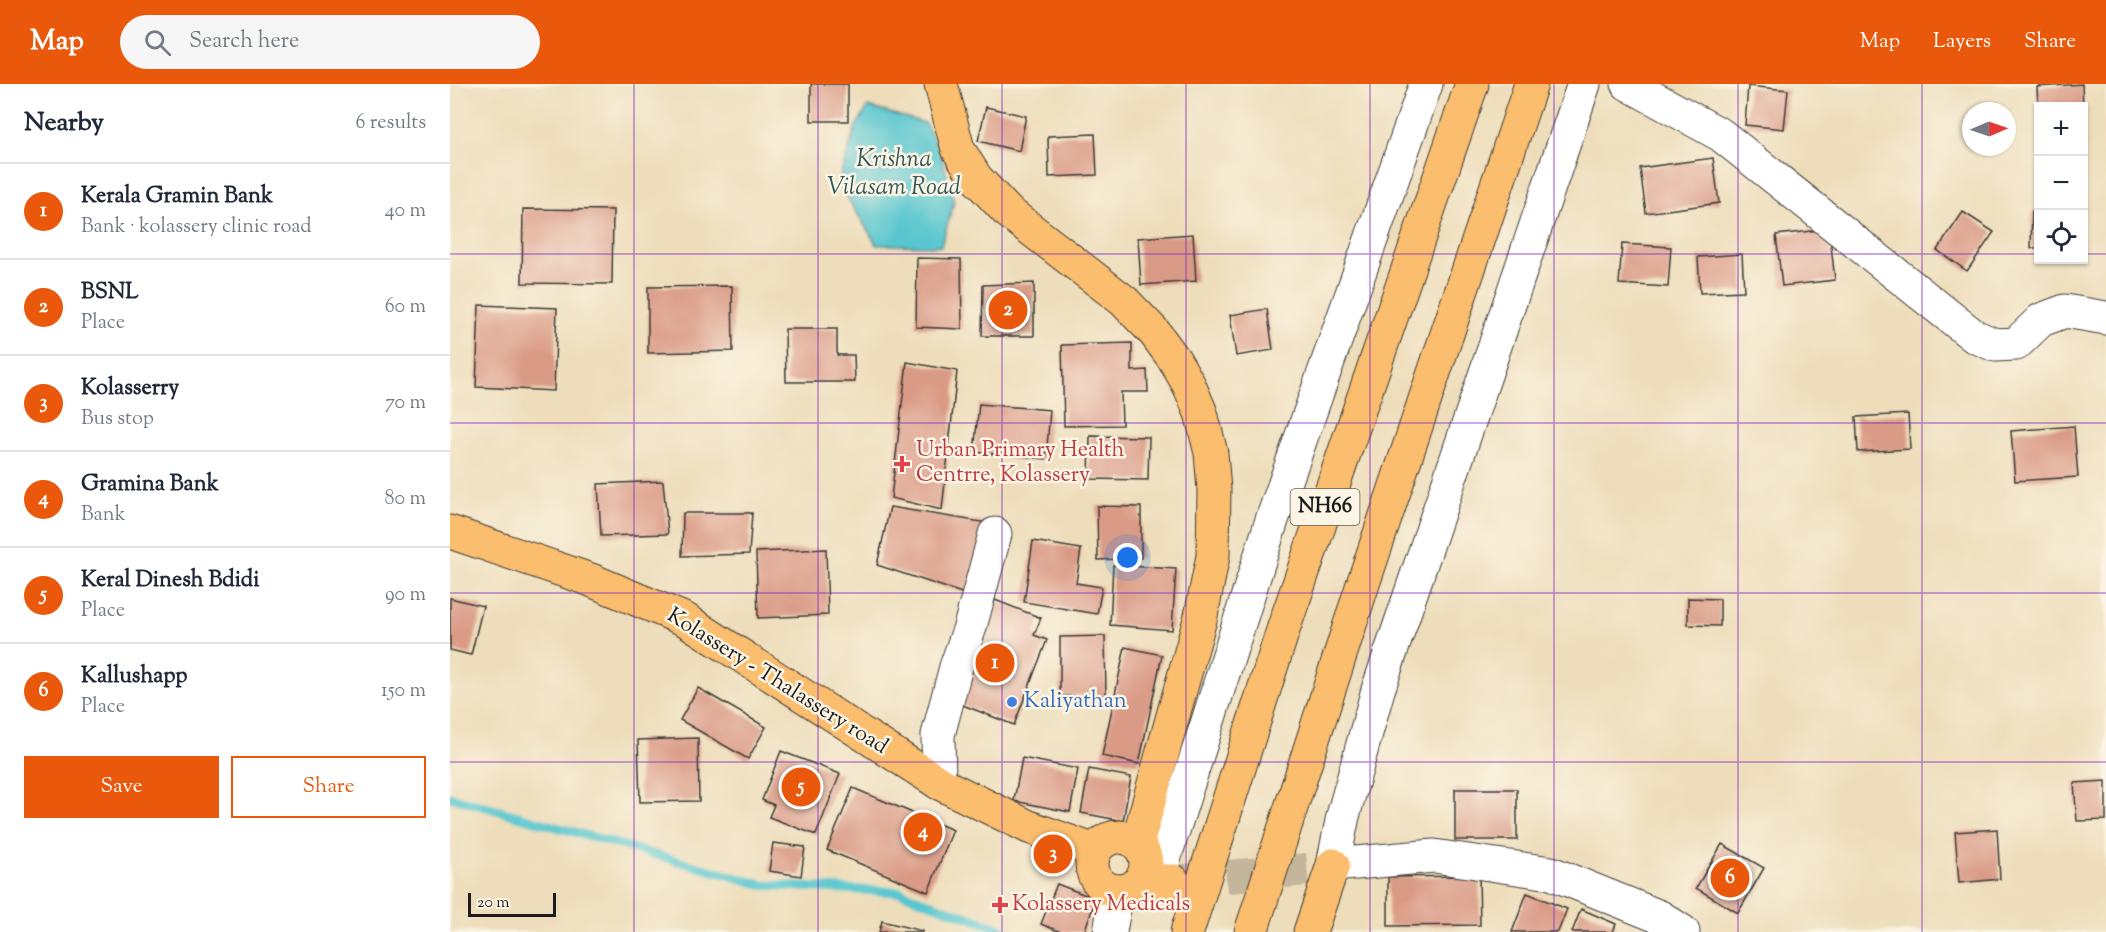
<!DOCTYPE html>
<html lang="en">
<head>
<meta charset="utf-8">
<style>
  :root { --surface:#fff; --page:#f6f6f7; --text:#1f2937; --muted:#747a83; --line:#e0e1e3; --accent:#ea580c }
  body { margin:0; font-family:"Sorts Mill Goudy",serif; background:var(--page); color:var(--text) }
  .controls { position:absolute; right:18px; top:18px; display:grid; overflow:hidden; border-radius:0px; box-shadow:0 2px 4px #0004 }
  .controls button { width:54px; height:54px; display:grid; place-items:center; padding:0; border:0; border-bottom:2px solid var(--line); background:var(--surface); color:var(--text); font:30px sans-serif }
  .compass { position:absolute; left:1512px; top:18px; width:54px; height:54px; border-radius:50%; background:var(--surface); box-shadow:0 2px 4px #0004; rotate:88deg }
  .scale { position:absolute; left:18px; bottom:15px; width:88px; box-sizing:border-box; padding-left:6px; border:3px solid #1c1c1c; border-top:0; font-size:16px; line-height:21px; white-space:nowrap; color:#1c1c1c; -webkit-text-stroke:4px #fcf5e5; paint-order:stroke }
  .you { position:absolute; left:678px; top:474px; width:21px; height:21px; margin:-15px; border:4px solid #fff; border-radius:50%; background:#1a73e8; box-shadow:0 0 0 9px #1a73e833 }
  .badge { display:grid; place-items:center; width:39px; height:39px; border-radius:50%; background:var(--accent); color:#fff; font-size:20px; font-weight:700 }
  .pin { position:absolute; translate:-50% -50%; border:3px solid #fff; box-shadow:0 2px 6px #0006 }
  .list { margin:0; padding:0; list-style:none }
  h2 { display:flex; justify-content:space-between; align-items:center; height:78px; margin:0; padding:0 24px; font-size:26px }
  h2 small { font-size:20px; font-weight:400; color:var(--muted) }
  .list li { display:grid; grid-template-columns:39px 1fr auto; gap:18px; align-items:center; box-sizing:border-box; height:96px; padding:0 24px; border-top:2px solid var(--line) }
  .list b { display:block; font-size:22px; white-space:nowrap }
  .list p { margin:0; font-size:20px; white-space:nowrap; color:var(--muted) }
  .list em { font-size:20px; font-style:normal; color:var(--muted) }
  .actions { display:flex; gap:12px; padding:18px 24px }
  .actions a { flex:1; padding:14px 0; border:2px solid var(--accent); border-radius:0px; text-align:center; font-size:21px; color:var(--accent) }
  .actions .main { background:var(--accent); color:#fff }
  .icon { flex:none; width:33px; height:33px; fill:none; stroke:currentColor; stroke-width:2; stroke-linecap:round; stroke-linejoin:round }
  .map { position:relative; flex:none; width:1656px; height:848px; overflow:hidden }
  header { display:flex; align-items:center; gap:36px; box-sizing:border-box; height:84px; padding:0 30px; background:var(--accent); color:#fff }
  header strong { font-size:28px }
  nav { display:flex; gap:33px; margin-inline-start:auto; font-size:21px }
  .search { width:420px; height:54px; background:var(--page); display:flex; align-items:center; gap:15px; box-sizing:border-box; padding:0 21px; border-radius:33px; color:var(--muted); font-size:22px }
  main { display:flex }
  aside { flex:1; background:var(--surface) }
  .map>svg:first-child { display:block }
</style>
</head>
<body>
<header>
<strong>Map</strong>
<div class="search"><svg class="icon" aria-label="search" viewBox="0 0 24 24"><circle cx="10" cy="10" r="6"/><path d="M15 15l6 6"/></svg>Search here</div>
<nav><a>Map</a><a>Layers</a><a>Share</a></nav>
</header>
<main>
<aside>
<h2>Nearby<small>6 results</small></h2>
<ul class="list">
<li><span class="badge">1</span><div><b>Kerala Gramin Bank</b><p>Bank · kolassery clinic road</p></div><em>40 m</em></li>
<li><span class="badge">2</span><div><b>BSNL</b><p>Place</p></div><em>60 m</em></li>
<li><span class="badge">3</span><div><b>Kolasserry</b><p>Bus stop</p></div><em>70 m</em></li>
<li><span class="badge">4</span><div><b>Gramina Bank</b><p>Bank</p></div><em>80 m</em></li>
<li><span class="badge">5</span><div><b>Keral Dinesh Bdidi</b><p>Place</p></div><em>90 m</em></li>
<li><span class="badge">6</span><div><b>Kallushapp</b><p>Place</p></div><em>150 m</em></li>
</ul>
<div class="actions"><a class="main">Save</a><a>Share</a></div>
</aside>
<div class="map">
<svg width="1656" height="848" viewBox="0 0 1656 848">
  <rect width="100%" height="100%" fill="#fcf5e5"/>
  <filter id="ink" filterUnits="userSpaceOnUse"><feTurbulence type="fractalNoise" baseFrequency=".0167" numOctaves="2"/><feDisplacementMap in="SourceGraphic" scale="12" xChannelSelector="R" yChannelSelector="G"/><feConvolveMatrix kernelMatrix="1 2 1 2 8 2 1 2 1" color-interpolation-filters="sRGB"/></filter>
  <filter id="wash" filterUnits="userSpaceOnUse"><feTurbulence type="fractalNoise" baseFrequency=".008" numOctaves="4" result="noise"/><feDisplacementMap in="SourceGraphic" scale="24" xChannelSelector="R" yChannelSelector="G"/><feGaussianBlur stdDeviation="1.35" result="paint"/><feColorMatrix in="noise" values="0 0 0 0 0 0 0 0 0 0 0 0 0 0 0 0 0 1.4 0 .05"/><feComposite in="paint" operator="in"/></filter>
  <g filter="url(#wash)">
    <rect width="100%" height="100%" fill="#edddba"/>
    <polygon fill="#59c6cf" stroke="#3a7176" stroke-width="1.5" points="418,23 475,39 490,67 504,118 491,162 427,161 388,99 406,42"/>
    <g fill="none" stroke-linecap="round" stroke-linejoin="round">
      <polyline stroke="#59c6cf" stroke-width="9" points="0,713 313,801 450,808 558,848"/>
    </g>
    <g id="blocks">
      <g fill="#da9b86">
        <rect x="361" y="0" width="37" height="37"/>
        <polygon points="1632,0 1633,22 1588,22 1587,3"/>
        <polygon points="1298,2 1338,6 1334,45 1295,41"/>
        <polygon points="536,23 576,32 569,67 528,57"/>
        <polygon points="645,50 647,91 599,93 598,52"/>
        <polygon points="1263,74 1269,119 1196,129 1190,84"/>
        <polygon points="73,125 163,126 162,200 72,199"/>
        <polygon points="1582,127 1588,127 1588,164 1581,164"/>
        <polygon points="1513,128 1544,148 1517,187 1487,166"/>
        <polygon points="1379,145 1385,196 1332,202 1326,151"/>
        <polygon points="743,150 746,197 691,201 688,154"/>
        <polygon points="1172,160 1221,163 1218,203 1169,200"/>
        <polygon points="1292,170 1294,207 1250,209 1248,173"/>
        <polygon points="467,174 511,175 512,245 466,243"/>
        <polygon points="584,199 584,252 532,252 533,201"/>
        <polygon points="282,202 283,267 198,269 198,203"/>
        <polygon points="29,221 107,224 104,307 26,303"/>
        <polygon points="817,225 823,266 786,272 780,231"/>
        <polygon points="335,245 387,245 387,271 404,271 405,298 336,298"/>
        <polygon points="682,259 682,287 697,286 698,308 671,308 672,341 614,342 612,261"/>
        <polygon points="457,278 507,287 492,426 441,414"/>
        <polygon points="529,320 600,326 596,375 524,368"/>
        <polygon points="1458,330 1460,365 1408,368 1406,333"/>
        <polygon points="1624,342 1628,393 1565,397 1561,347"/>
        <polygon points="640,352 699,353 698,396 639,395"/>
        <polygon points="213,397 218,450 151,452 148,400"/>
        <polygon points="647,422 691,423 691,474 648,476"/>
        <polygon points="440,423 538,439 518,511 427,481"/>
        <polygon points="233,429 302,429 299,470 232,472"/>
        <polygon points="583,457 631,465 626,499 652,503 647,530 574,518"/>
        <polygon points="376,465 378,531 308,534 306,468"/>
        <polygon points="663,481 726,485 722,546 660,541"/>
        <polygon points="0,514 33,522 21,571 0,566"/>
        <polygon points="1238,514 1270,515 1270,542 1238,541"/>
        <polygon points="545,516 591,534 584,551 597,556 564,641 505,618"/>
        <polygon points="655,552 656,612 610,612 610,553"/>
        <polygon points="675,563 712,571 689,680 652,672"/>
        <polygon points="248,604 316,643 298,675 230,636"/>
        <polygon points="248,654 249,717 190,718 188,656"/>
        <polygon points="331,667 390,690 366,751 319,733 324,721 312,716"/>
        <polygon points="572,674 628,685 620,728 564,717"/>
        <polygon points="639,685 681,693 673,737 631,729"/>
        <polygon points="1656,697 1656,736 1627,737 1624,699"/>
        <polygon points="403,704 503,746 478,808 377,766"/>
        <rect x="1005" y="705" width="62" height="51"/>
        <polygon points="1547,745 1550,795 1509,799 1505,748"/>
        <polygon points="323,759 355,763 351,792 319,787"/>
        <polygon points="1272,760 1314,784 1288,829 1246,804"/>
        <polygon points="1029,792 1030,841 938,842 938,793"/>
        <polygon points="607,800 646,815 634,848 611,848 591,840"/>
        <polygon points="1077,809 1117,825 1108,848 1062,848"/>
        <polygon points="1131,825 1166,840 1163,848 1122,848"/>
        <polygon points="432,837 472,847 472,848 429,848"/>
      </g>
    </g>
  </g>
  <g filter="url(#ink)">
    <use href="#blocks" fill-opacity="0" stroke="#3b3934" stroke-width="1.5"/>
    <g fill="none" stroke-linecap="round" stroke-linejoin="round">
      <polyline stroke="#c3b69a" stroke-width="33" stroke-dasharray="33 16" stroke-linecap="butt" points="727,797 863,785"/>
      <g stroke="#3b3934" stroke-width="35">
        <g id="minor">
          <polyline points="1134,0 928,606 893,732 883,781 984,772 1101,789 1210,833 1233,848"/>
          <polyline points="1178,0 1271,51 1524,252 1545,261 1566,260 1591,236 1615,227 1656,234"/>
          <polyline points="489,699 488,651 506,583 520,543 545,450"/>
          <polyline points="707,797 822,436 976,0"/>
          <polyline points="660,848 667,807"/>
        </g>
      </g>
      <g stroke="#3b3934" stroke-width="35">
        <g id="major">
          <polyline points="491,0 508,65 526,94 557,127 674,217 704,248 724,275 739,301 751,329 761,369 764,406 763,472 751,532 687,760"/>
          <polyline points="0,448 141,496 236,536 489,699 579,743 645,767"/>
          <circle cx="669" cy="780" r="27"/>
          <polyline points="690,797 723,797"/>
          <polyline points="860,848 883,781"/>
        </g>
      </g>
      <g stroke="#3b3934" stroke-width="35">
        <g id="highway">
          <polyline points="737,848 833,546 1022,0"/>
          <polyline points="801,848 913,500 1081,0"/>
        </g>
      </g>
      <use href="#minor" stroke="#fff" stroke-width="33"/>
      <use href="#major" stroke="#fbbd6e" stroke-width="33"/>
      <use href="#highway" stroke="#fbbd6e" stroke-width="33"/>
    </g>
  </g>
  <path fill="none" stroke="#7b2cbf" stroke-width="1.5" stroke-opacity="0.55" d="M184,0V848M368,0V848M552,0V848M736,0V848M920,0V848M1104,0V848M1288,0V848M1472,0V848M0,170H1588M1634,170H1656M0,339H1656M0,509H1656M0,678H1656"/>
  <g fill="#e0444e" stroke="#fcf5e5" stroke-width="2">
    <path d="M449 371h6v6h6v6h-6v6h-6v-6h-6v-6h6z"/>
    <path d="M547 812h6v6h6v6h-6v6h-6v-6h-6v-6h6z"/>
  </g>
  <circle fill="#3f7fe0" stroke="#fcf5e5" stroke-width="2" cx="562" cy="618" r="6"/>
  <g text-anchor="middle" dominant-baseline="central" stroke-width="5" stroke-linejoin="round" paint-order="stroke">
    <rect fill="#fcf5e5" stroke="#5f5d58" stroke-width="1.5" x="840.5" y="405" width="69" height="36" rx="4.5"/>
    <g font-size="21" font-weight="bold" fill="#1c1c1c">
      <text x="875" y="423">NH66</text>
    </g>
    <g font-size="22" fill="#be3a42" stroke="#fcf5e5" text-anchor="start">
      <text x="466" y="367">Urban Primary Health<tspan x="466" dy="25">Centrre, Kolassery</tspan></text>
      <text x="562" y="821">Kolassery Medicals</text>
    </g>
    <g font-size="22" fill="#1c1c1c" stroke="#fcf5e5">
      <text transform="translate(327 598) rotate(32)">Kolassery - Thalassery road</text>
    </g>
    <g font-size="22" fill="#366cbe" stroke="#fcf5e5" text-anchor="start">
      <text x="574" y="618">Kaliyathan</text>
    </g>
    <g font-size="24" font-style="italic" fill="#31585b" stroke="#fcf5e5">
      <text x="444" y="76">Krishna<tspan x="444" dy="28">Vilasam Road</tspan></text>
    </g>
  </g>
</svg>
<div class="controls">
<button>+</button>
<button>−</button>
<button><svg class="icon" aria-label="locate" viewBox="0 0 24 24"><circle cx="12" cy="12" r="6"/><path d="M12 2v4M12 18v4M2 12h4M18 12h4"/></svg></button>
</div>
<svg class="compass" viewBox="-18 -18 36 36"><path d="M0-13l5 13h-10z" fill="#e53935"/><path d="M0 13l5-13h-10z" fill="#747a83"/></svg>
<div class="scale">20 m</div>
<div class="you"></div>
<div class="pin badge" style="left:545px;top:579px">1</div>
<div class="pin badge" style="left:558px;top:226px">2</div>
<div class="pin badge" style="left:603px;top:770px">3</div>
<div class="pin badge" style="left:473px;top:748px">4</div>
<div class="pin badge" style="left:351px;top:703px">5</div>
<div class="pin badge" style="left:1280px;top:794px">6</div>
</div>
</main>
</body>
</html>
